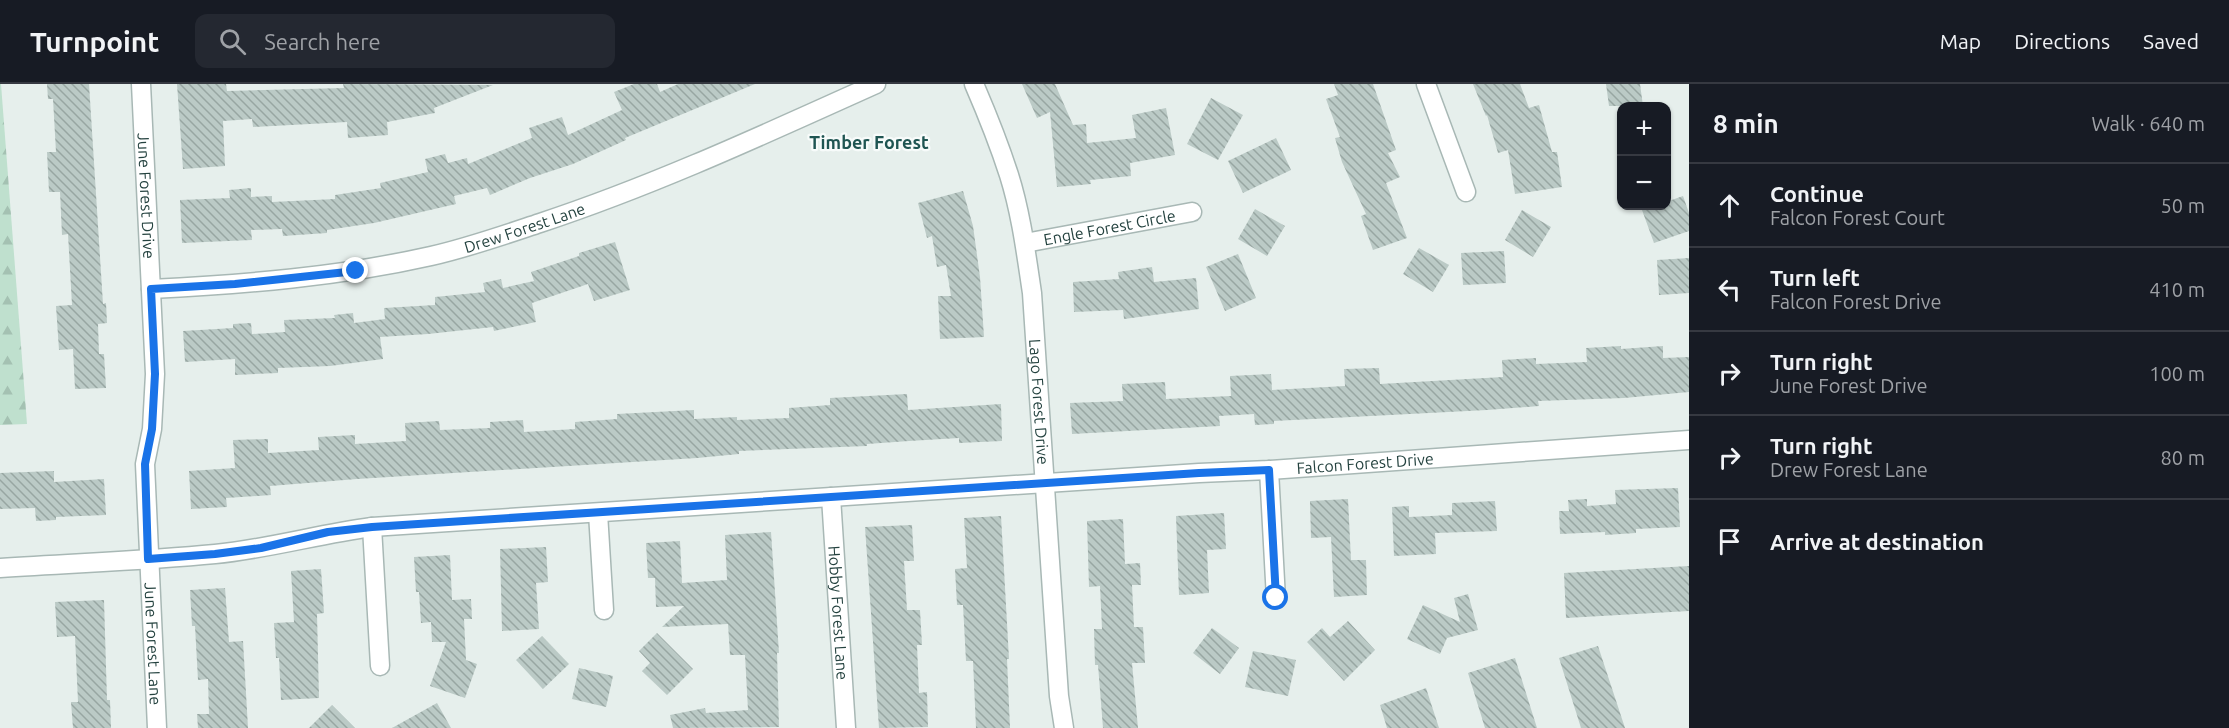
<!DOCTYPE html>
<html lang="en">
<head>
<meta charset="utf-8">
<style>
  :root { --surface:#171b24; --page:#242831; --text:#f1f3f6; --muted:#9ea1a6; --line:#363941 }
  body { margin:0; font-family:Ubuntu,sans-serif; background:var(--page); color:var(--text) }
  .controls { position:absolute; right:18px; top:18px; display:grid; overflow:hidden; border-radius:12px; box-shadow:0 2px 4px #0004 }
  .controls button { width:54px; height:54px; display:grid; place-items:center; padding:0; border:0; border-bottom:2px solid var(--line); background:var(--surface); color:var(--text); font:30px sans-serif }
  .stop { position:absolute; width:18px; height:18px; margin:-14px; border:4px solid #1a73e8; border-radius:50%; background:#fff }
  .stop.end { background:#1a73e8; border-color:#fff; box-shadow:0 2px 6px #0008 }
  .list { margin:0; padding:0; list-style:none }
  h2 { display:flex; justify-content:space-between; align-items:center; height:78px; margin:0; padding:0 24px; font-size:26px }
  h2 small { font-size:20px; font-weight:400; color:var(--muted) }
  .list li { display:grid; grid-template-columns:39px 1fr auto; gap:18px; align-items:center; box-sizing:border-box; height:84px; padding:0 24px; border-top:2px solid var(--line) }
  .list b { display:block; font-size:22px; white-space:nowrap }
  .list p { margin:0; font-size:20px; white-space:nowrap; color:var(--muted) }
  .list em { font-size:20px; font-style:normal; color:var(--muted) }
  .icon { flex:none; width:33px; height:33px; fill:none; stroke:currentColor; stroke-width:2; stroke-linecap:round; stroke-linejoin:round }
  .map { position:relative; flex:none; width:1689px; height:644px; overflow:hidden }
  header { display:flex; align-items:center; gap:36px; box-sizing:border-box; height:84px; padding:0 30px; background:var(--surface); border-bottom:2px solid var(--line) }
  header strong { font-size:28px }
  nav { display:flex; gap:33px; margin-inline-start:auto; font-size:21px }
  .search { width:420px; height:54px; background:var(--page); display:flex; align-items:center; gap:15px; box-sizing:border-box; padding:0 21px; border-radius:12px; color:var(--muted); font-size:22px }
  main { display:flex }
  aside { flex:1; background:var(--surface) }
  .map>svg:first-child { display:block }
</style>
</head>
<body>
<header>
<strong>Turnpoint</strong>
<div class="search"><svg class="icon" aria-label="search" viewBox="0 0 24 24"><circle cx="10" cy="10" r="6"/><path d="M15 15l6 6"/></svg>Search here</div>
<nav><a>Map</a><a>Directions</a><a>Saved</a></nav>
</header>
<main>
<div class="map">
<svg width="1689" height="644" viewBox="0 0 1689 644">
  <defs>
    <pattern id="forest-firs" width="22" height="20" patternUnits="userSpaceOnUse" patternTransform="scale(1.5)"><rect width="22" height="20" fill="#bfe0ce"/><path d="M5 1l3.5 6h-7zM16 11l3.5 6h-7z" fill="#a4c1b2"/></pattern>
    <pattern id="building-back-hatch" width="6" height="6" patternUnits="userSpaceOnUse" patternTransform="scale(1.5)"><rect width="6" height="6" fill="#bbcac6"/><path d="M-1 5l2 2M0 0l6 6M5-1l2 2" fill="none" stroke="#98a6a2"/></pattern>
  </defs>
  <rect width="100%" height="100%" fill="#e6efec"/>
  <polygon fill="url(#forest-firs)" points="0,0 1,0 27,340 0,341"/>
  <g fill="url(#building-back-hatch)">
    <polygon points="47,0 89,0 103,220 106,219 107,239 98,240 99,270 104,270 106,304 75,305 73,265 59,266 56,222 72,221 68,150 62,151 60,108 49,108 47,68 56,68 53,15 48,15"/>
    <polygon points="177,0 226,0 227,7 344,4 343,0 493,1 434,24 435,29 387,38 388,51 348,54 347,38 253,43 252,35 223,37 225,82 183,85"/>
    <polygon points="634,0 657,0 660,8 678,0 755,0 625,54 626,56 573,80 530,94 490,111 487,104 454,112 456,120 374,139 327,146 327,149 283,152 282,145 251,146 252,156 182,159 180,116 230,114 229,106 251,104 251,113 272,112 272,118 335,115 335,111 381,104 380,99 428,88 425,75 445,70 448,79 467,74 468,80 532,54 529,44 562,33 568,51 622,26 614,8"/>
    <polygon points="1022,0 1055,0 1073,41 1086,40 1087,59 1136,54 1132,31 1166,24 1175,71 1130,79 1131,92 1090,96 1091,100 1057,103 1050,28 1037,34"/>
    <polygon points="1334,0 1373,0 1396,66 1388,69 1400,93 1386,99 1407,154 1373,166 1361,132 1366,130 1342,78 1335,54 1340,53 1326,15 1338,11"/>
    <polygon points="1473,0 1520,0 1529,24 1539,21 1552,68 1557,68 1562,103 1515,110 1508,66 1498,69 1487,31 1486,32"/>
    <polygon points="1606,0 1640,0 1643,22 1609,22"/>
    <polygon points="1211,14 1243,31 1218,76 1187,60"/>
    <polygon points="1276,54 1291,86 1243,109 1228,77"/>
    <polygon points="963,107 973,142 980,193 984,253 940,255 938,212 951,212 946,181 937,183 932,152 927,154 918,119"/>
    <polygon points="1683,112 1689,129 1689,147 1654,159 1642,126 1656,122 1666,122 1666,118"/>
    <polygon points="1255,125 1285,142 1267,172 1238,155"/>
    <polygon points="1522,126 1551,143 1533,173 1505,156"/>
    <polygon points="615,158 630,206 594,217 588,200 532,219 536,238 494,247 493,243 428,250 380,253 383,275 330,282 278,284 278,289 235,291 235,275 185,278 183,247 233,244 233,240 251,239 252,250 285,248 284,236 335,234 334,231 353,229 354,239 385,235 384,224 435,221 435,213 485,208 483,199 501,195 503,204 534,197 531,188 579,172 579,169"/>
    <polygon points="1419,164 1449,181 1433,208 1403,190"/>
    <polygon points="1504,167 1506,199 1463,201 1461,169"/>
    <polygon points="1238,170 1256,214 1225,227 1206,183"/>
    <polygon points="1689,174 1689,209 1659,211 1657,176"/>
    <polygon points="1152,183 1154,198 1196,194 1199,225 1124,235 1123,226 1074,228 1073,198 1119,195 1118,188"/>
    <polygon points="1621,262 1621,265 1663,262 1663,274 1689,273 1689,308 1624,314 1538,317 1539,322 1487,326 1274,337 1274,340 1255,341 1254,330 1219,332 1220,342 1072,350 1070,319 1123,317 1122,300 1165,298 1166,315 1231,312 1230,292 1271,290 1272,306 1345,302 1344,285 1379,284 1380,300 1503,293 1502,276 1536,274 1536,280 1587,278 1586,264"/>
    <polygon points="907,310 908,326 1001,320 1002,357 959,359 959,354 909,357 867,360 867,362 739,367 739,370 697,374 357,395 270,402 271,411 226,414 227,423 191,425 189,387 235,384 233,356 268,355 268,369 319,366 318,353 355,351 355,360 406,357 405,339 439,337 440,346 490,344 490,338 523,336 524,348 575,345 575,338 617,335 617,330 694,326 694,335 737,333 737,336 789,334 789,324 830,321 830,314"/>
    <polygon points="54,387 54,398 104,395 106,431 56,433 56,436 36,437 35,424 0,425 0,389"/>
    <polygon points="1678,404 1680,443 1636,445 1636,449 1605,451 1605,448 1560,450 1559,427 1569,427 1568,416 1587,415 1587,422 1616,420 1615,406"/>
    <polygon points="1348,415 1351,476 1366,476 1367,511 1334,513 1331,453 1311,454 1310,417"/>
    <polygon points="1495,417 1497,447 1435,449 1436,470 1394,472 1392,423 1409,422 1409,433 1452,431 1452,419"/>
    <polygon points="1224,429 1226,465 1207,466 1209,509 1179,511 1176,432"/>
    <polygon points="1001,432 1009,575 1007,575 1010,644 976,644 973,577 966,577 963,521 957,521 955,485 967,484 964,434"/>
    <polygon points="1123,435 1125,480 1140,479 1141,501 1132,501 1134,543 1143,543 1145,579 1132,579 1138,644 1103,644 1098,581 1095,581 1094,545 1102,545 1100,502 1089,503 1087,437"/>
    <polygon points="912,441 914,477 904,477 907,526 920,526 922,561 917,561 919,609 927,608 928,643 879,644 865,443"/>
    <polygon points="771,448 779,569 777,569 779,643 673,644 670,631 705,624 706,629 748,626 745,571 730,571 728,540 662,543 684,522 656,523 655,494 648,494 646,459 680,457 682,499 727,496 725,451"/>
    <polygon points="546,463 548,498 536,499 539,545 502,547 500,465"/>
    <polygon points="450,471 452,516 471,515 472,535 464,535 466,576 477,580 465,614 430,602 446,558 432,558 431,538 421,539 419,508 416,508 414,473"/>
    <polygon points="1689,482 1689,527 1566,534 1564,489"/>
    <polygon points="321,485 324,529 317,530 319,614 281,616 279,574 276,574 274,539 294,538 291,487"/>
    <polygon points="225,504 229,558 243,557 248,644 198,644 197,630 209,630 208,595 198,596 195,542 192,542 190,506"/>
    <polygon points="1468,510 1478,546 1447,554 1440,570 1407,555 1423,521 1460,538 1454,514"/>
    <polygon points="104,516 107,616 110,616 111,644 73,644 71,618 78,618 75,552 57,553 55,518"/>
    <polygon points="1348,537 1375,566 1344,597 1307,558 1322,544 1330,553"/>
    <polygon points="1212,544 1239,564 1220,590 1193,569"/>
    <polygon points="657,549 693,585 667,611 642,587 650,579 639,567"/>
    <polygon points="542,552 569,580 543,605 516,576"/>
    <polygon points="1598,562 1625,644 1581,644 1559,574"/>
    <polygon points="1253,567 1296,576 1288,612 1245,603"/>
    <polygon points="1515,574 1537,644 1485,644 1468,589"/>
    <polygon points="579,584 613,592 606,623 572,615"/>
    <polygon points="1426,604 1439,644 1387,644 1380,621"/>
    <polygon points="437,619 451,644 392,644"/>
    <polygon points="332,621 355,644 309,644"/>
  </g>
  <g fill="none" stroke-linecap="round" stroke-linejoin="round">
    <g stroke="#a8b8b5" stroke-width="21">
      <g id="minor">
        <path id="s1" d="M141,0L155,290L152,345L145,380L157,644"/>
        <path id="s2" d="M974,0C987,30 999,60 1009,91C1021,129 1026,169 1032,209L1059,612L1064,644"/>
        <polyline points="1426,0 1466,108"/>
        <path id="s3" d="M1025,159L1192,128"/>
        <path id="s4" d="M151,205C246,200 338,193 431,172C467,164 504,151 540,139C655,101 765,50 876,0"/>
        <polyline points="1269,386 1276,515"/>
        <path id="s5" d="M831,413L846,644"/>
        <polyline points="598,429 604,526"/>
        <polyline points="372,443 380,582"/>
        <path id="s6" d="M0,484C71,479 143,477 215,470C268,465 319,450 372,443L1199,389L1269,386L1689,356"/>
      </g>
    </g>
    <use href="#minor" stroke="#fff" stroke-width="18"/>
  </g>
  <g fill="none" stroke-linecap="round" stroke-linejoin="round">
    <polyline stroke="#1a73e8" stroke-width="8" points="356,187 235,200 151,205 155,290 152,345 145,380 148,475 215,470 261,464 328,448 372,443 1199,389 1269,386 1276,514"/>
  </g>
  <g text-anchor="middle" dominant-baseline="central" stroke-width="4.5" stroke-linejoin="round" paint-order="stroke">
    <g font-size="16" fill="#24423f" stroke="#f7fbfa">
      <text stroke="none"><textPath href="#s1" startOffset="112">June Forest Drive</textPath></text>
      <text stroke="none"><textPath href="#s4" startOffset="380">Drew Forest Lane</textPath></text>
      <text stroke="none"><textPath href="#s3" startOffset="86">Engle Forest Circle</textPath></text>
      <text stroke="none"><textPath href="#s2" startOffset="327">Lago Forest Drive</textPath></text>
      <text stroke="none"><textPath href="#s6" startOffset="1370">Falcon Forest Drive</textPath></text>
      <text stroke="none"><textPath href="#s5" startOffset="116">Hobby Forest Lane</textPath></text>
      <text stroke="none"><textPath href="#s1" startOffset="561">June Forest Lane</textPath></text>
    </g>
    <g font-size="18" font-weight="bold" fill="#1f5552" stroke="#f7fbfa">
      <text x="869" y="58">Timber Forest</text>
    </g>
  </g>
</svg>
<div class="controls">
<button>+</button>
<button>−</button>
</div>
<div class="stop" style="left:1276px;top:514px"></div>
<div class="stop end" style="left:356px;top:187px"></div>
</div>
<aside>
<h2>8 min<small>Walk · 640 m</small></h2>
<ul class="list">
<li><svg class="icon" aria-label="ahead" viewBox="0 0 24 24"><path d="M12 20V5M6 11l6-6 6 6"/></svg><div><b>Continue</b><p>Falcon Forest Court</p></div><em>50 m</em></li>
<li><svg class="icon" aria-label="left" viewBox="0 0 24 24"><path d="M17 20v-9H6M10 6l-5 5 5 5"/></svg><div><b>Turn left</b><p>Falcon Forest Drive</p></div><em>410 m</em></li>
<li><svg class="icon" aria-label="right" viewBox="0 0 24 24"><path d="M7 20v-9h11M14 6l5 5-5 5"/></svg><div><b>Turn right</b><p>June Forest Drive</p></div><em>100 m</em></li>
<li><svg class="icon" aria-label="right" viewBox="0 0 24 24"><path d="M7 20v-9h11M14 6l5 5-5 5"/></svg><div><b>Turn right</b><p>Drew Forest Lane</p></div><em>80 m</em></li>
<li><svg class="icon" aria-label="arrive" viewBox="0 0 24 24"><path d="M6 21V4h12l-3 4 3 4H6"/></svg><div><b>Arrive at destination</b></div></li>
</ul>
</aside>
</main>
</body>
</html>
